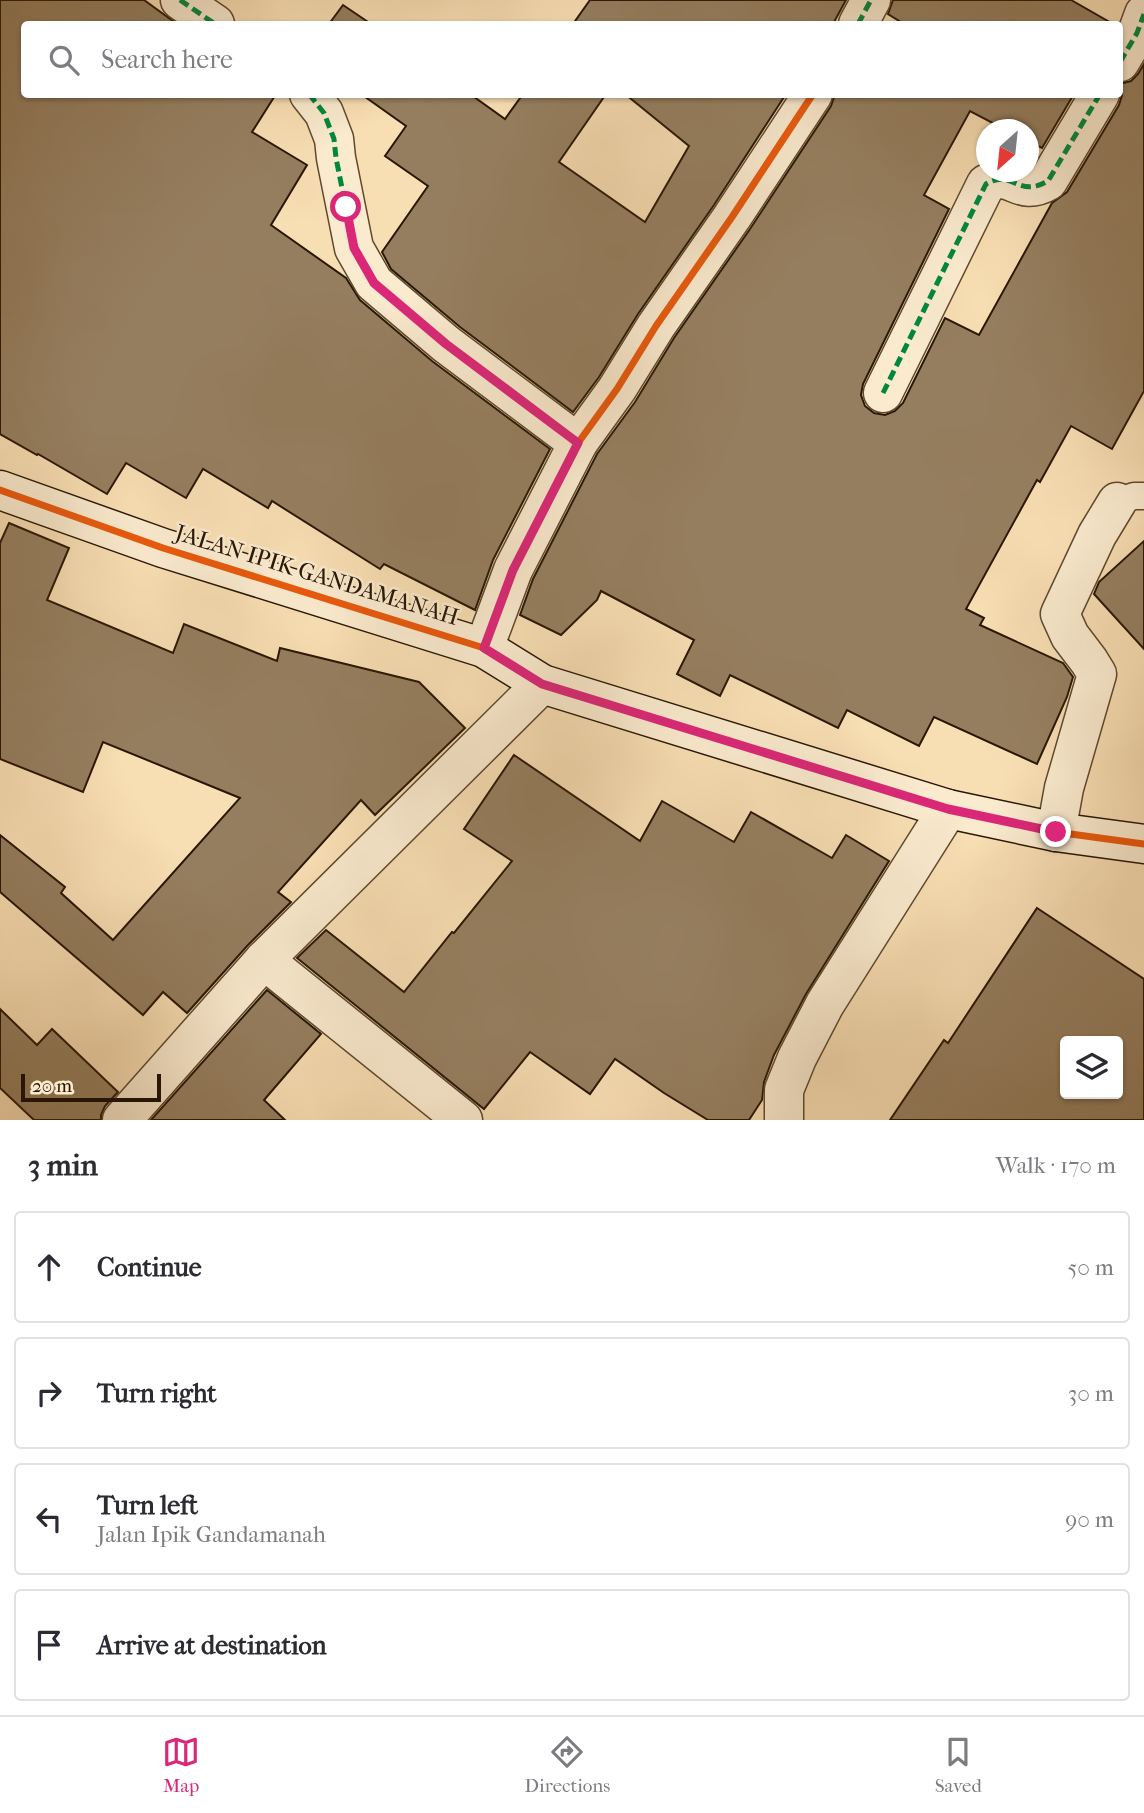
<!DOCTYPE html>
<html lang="en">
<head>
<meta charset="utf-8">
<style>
  :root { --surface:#fff; --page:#f2f2f3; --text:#2b2b33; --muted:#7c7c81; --line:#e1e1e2; --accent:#db2777 }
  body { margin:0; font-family:"IM FELL French Canon",serif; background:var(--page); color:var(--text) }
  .controls { position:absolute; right:21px; bottom:21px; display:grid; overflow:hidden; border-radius:7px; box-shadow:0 2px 5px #0004 }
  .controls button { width:63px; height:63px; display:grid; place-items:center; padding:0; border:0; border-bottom:2px solid var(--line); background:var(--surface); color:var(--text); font:35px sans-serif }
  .compass { position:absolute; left:976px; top:119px; width:63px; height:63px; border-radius:50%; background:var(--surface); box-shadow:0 2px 5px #0004; rotate:207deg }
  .scale { position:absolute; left:21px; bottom:18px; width:140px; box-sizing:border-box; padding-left:7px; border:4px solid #2a1703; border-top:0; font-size:19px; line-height:24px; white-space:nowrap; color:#2a1703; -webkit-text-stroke:5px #faeace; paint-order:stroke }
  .stop { position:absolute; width:21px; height:21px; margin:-16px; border:5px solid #db2777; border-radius:50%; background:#fff }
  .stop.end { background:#db2777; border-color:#fff; box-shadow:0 2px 7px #0008 }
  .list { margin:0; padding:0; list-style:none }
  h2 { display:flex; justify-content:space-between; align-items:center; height:91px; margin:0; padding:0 28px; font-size:30px }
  h2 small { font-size:23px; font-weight:400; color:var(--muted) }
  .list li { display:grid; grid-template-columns:46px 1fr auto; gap:21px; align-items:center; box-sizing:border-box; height:112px; margin:0 14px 14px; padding:0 14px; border:2px solid var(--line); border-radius:7px }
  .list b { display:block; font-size:26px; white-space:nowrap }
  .list p { margin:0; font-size:23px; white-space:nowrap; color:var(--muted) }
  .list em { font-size:23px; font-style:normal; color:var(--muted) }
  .icon { flex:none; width:38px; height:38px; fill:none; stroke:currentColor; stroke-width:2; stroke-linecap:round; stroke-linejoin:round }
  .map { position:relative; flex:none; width:1144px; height:1120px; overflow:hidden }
  .search { position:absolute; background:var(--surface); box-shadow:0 2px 5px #0004; left:21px; right:21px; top:21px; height:77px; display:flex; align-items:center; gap:18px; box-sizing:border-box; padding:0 24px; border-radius:7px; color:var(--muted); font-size:26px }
  .sheet { height:595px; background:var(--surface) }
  nav { display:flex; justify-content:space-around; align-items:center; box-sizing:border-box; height:98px; border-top:2px solid var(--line); background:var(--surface); font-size:19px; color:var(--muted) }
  nav a { display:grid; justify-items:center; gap:4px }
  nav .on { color:var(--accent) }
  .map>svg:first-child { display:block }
</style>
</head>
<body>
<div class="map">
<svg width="1144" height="1120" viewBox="0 0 1144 1120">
  <rect width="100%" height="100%" fill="#f8deb3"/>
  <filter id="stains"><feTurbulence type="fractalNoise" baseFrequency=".00286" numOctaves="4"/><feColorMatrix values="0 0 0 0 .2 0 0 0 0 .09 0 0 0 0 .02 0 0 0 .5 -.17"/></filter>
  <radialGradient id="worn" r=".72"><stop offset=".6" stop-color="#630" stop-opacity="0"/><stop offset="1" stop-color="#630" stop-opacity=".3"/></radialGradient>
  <g fill="#957e5f" stroke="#2a1703" stroke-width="2" fill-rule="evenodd">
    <polygon points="0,0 144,0 177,24 24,24 24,94 276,94 252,132 307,165 271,225 346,278 360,300 432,361 550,449 493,560 475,610 384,564 380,569 272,501 268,508 203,469 186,498 126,463 107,494 38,454 37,455 0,434"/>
    <polygon points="590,0 846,0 833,24 573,24"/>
    <polygon points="893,0 1071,0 1113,24 904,24 888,14"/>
    <polygon points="343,5 371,24 329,24"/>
    <polygon points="1144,64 1144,391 1112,449 1071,426 1040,482 1037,480 966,609 984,618 980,625 1063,663 1073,677 1067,697 1037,764 934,717 919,746 847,710 838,728 730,675 720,696 677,674 694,640 601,591 597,600 561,635 520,615 533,579 597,454 635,402 674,338 750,229 831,106 835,94 1074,94 1042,148 1028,141 1028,130 1006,130 970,111 924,195 949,209 863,384 861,395 865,406 874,413 885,415 895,411 903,403 945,318 979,335 1052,203 1067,192 1119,105 1122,95 1119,84 1131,81 1138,74"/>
    <polygon points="361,94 470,94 505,119 523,94 606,94 559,162 645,222 689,146 625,94 786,94 714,205 638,314 599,377 573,412 460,327 391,269 382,252 428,186 385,156 406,126"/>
    <polygon points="9,523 69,548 47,600 173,653 184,624 277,661 280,648 419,682 465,728 375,815 361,800 278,892 291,902 248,945 187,1013 163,992 143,1015 0,892 0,835 65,887 61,893 113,940 240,798 103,742 83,792 0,759 0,543"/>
    <polygon points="1144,541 1144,649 1094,594 1099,582"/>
    <polygon points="514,755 640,841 662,801 734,842 751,812 832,858 846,835 889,861 806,994 774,1055 764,1082 762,1100 749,1120 708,1120 664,1093 615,1059 590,1094 530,1052 484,1109 297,958 326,930 404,992 452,932 454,933 512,861 464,829"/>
    <path d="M1037,908L1144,979V1120H890L944,1040L948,1043ZM1065,1041H1118V1094H1065Z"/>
    <polygon points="267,990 321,1034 264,1100 285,1120 151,1120"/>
    <polygon points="0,1009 37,1045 52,1029 118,1092 105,1106 101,1115 101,1120 34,1120 0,1088"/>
  </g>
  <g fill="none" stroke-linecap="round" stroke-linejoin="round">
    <g stroke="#5e492f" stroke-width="29">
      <polyline id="lane" points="1117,502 1134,496 1144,496"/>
    </g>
    <g stroke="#5e492f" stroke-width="41">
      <g id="street">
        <polyline points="180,0 215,24"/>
        <polyline points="858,24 871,0"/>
        <polyline points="1120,62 1137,33 1144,14"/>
        <polyline points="309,94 324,113 334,139 336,158 354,248 374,283 446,344 578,443"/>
        <path d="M883,393L986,184C1013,168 1017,199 1048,181L1100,94"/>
        <polyline points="484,648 513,570 578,443 617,389 656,326 732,217 813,94"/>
        <polyline points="1056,832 1064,788 1097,674 1089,661 1070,636 1060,614 1097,535 1117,502"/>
        <polyline points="264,960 463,1120"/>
        <polyline points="122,1120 264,960 542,684"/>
        <polyline points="784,1120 784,1090 797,1058 825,1004 948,809"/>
      </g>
    </g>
    <g stroke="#2a1703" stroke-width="41">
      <polyline id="secondary" points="0,490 163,548 484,648 542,684 948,809 1056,832 1144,844"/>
    </g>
    <use href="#lane" stroke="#faeace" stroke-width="26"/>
    <use href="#street" stroke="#faeace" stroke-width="38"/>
    <use href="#secondary" stroke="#faeace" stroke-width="38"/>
    <g stroke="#00873e" stroke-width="5" stroke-dasharray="10 5" stroke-linecap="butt">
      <polyline points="180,0 215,24"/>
      <polyline points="858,24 871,0"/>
      <polyline points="1120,62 1137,33 1144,14"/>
      <polyline points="309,94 324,113 334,139 336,158 354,248 374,283 446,344 578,443"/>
      <path d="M883,393L986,184C1013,168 1017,199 1048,181L1100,94"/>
    </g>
    <g stroke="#faeace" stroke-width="11">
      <g id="cycleway">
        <polyline points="0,490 163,548 484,648 542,684 948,809 1056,832 1144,844"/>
        <polyline points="484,648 513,570 578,443 617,389 656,326 732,217 813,94"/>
      </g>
    </g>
    <use href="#cycleway" stroke="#e8590c" stroke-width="7"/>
  </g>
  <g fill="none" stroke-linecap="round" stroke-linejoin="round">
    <polyline stroke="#db2777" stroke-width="9" points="346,207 354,248 374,283 446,344 578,443 513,570 484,648 542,684 948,809 1056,832"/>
  </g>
  <g text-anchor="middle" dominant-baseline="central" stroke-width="5" stroke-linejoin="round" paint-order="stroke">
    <g font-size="23" fill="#2a1703" stroke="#faeace">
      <text transform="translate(317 575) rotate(17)">JALAN IPIK GANDAMANAH</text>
    </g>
  </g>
  <rect width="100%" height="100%" filter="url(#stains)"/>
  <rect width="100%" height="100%" fill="url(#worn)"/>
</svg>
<div class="controls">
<button><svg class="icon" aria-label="layers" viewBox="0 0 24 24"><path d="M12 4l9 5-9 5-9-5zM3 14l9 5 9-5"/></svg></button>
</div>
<svg class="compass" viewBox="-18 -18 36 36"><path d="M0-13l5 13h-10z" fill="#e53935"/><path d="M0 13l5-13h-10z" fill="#7c7c81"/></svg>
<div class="scale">20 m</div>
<div class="stop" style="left:346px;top:207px"></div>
<div class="stop end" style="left:1056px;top:832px"></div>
<div class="search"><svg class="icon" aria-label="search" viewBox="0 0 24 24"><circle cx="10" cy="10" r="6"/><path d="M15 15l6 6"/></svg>Search here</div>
</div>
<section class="sheet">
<h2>3 min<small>Walk · 170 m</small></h2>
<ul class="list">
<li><svg class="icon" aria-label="ahead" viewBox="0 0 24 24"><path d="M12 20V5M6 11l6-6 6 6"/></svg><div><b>Continue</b></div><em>50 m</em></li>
<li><svg class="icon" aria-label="right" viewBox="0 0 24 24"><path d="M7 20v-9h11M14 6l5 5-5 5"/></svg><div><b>Turn right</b></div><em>30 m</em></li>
<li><svg class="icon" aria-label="left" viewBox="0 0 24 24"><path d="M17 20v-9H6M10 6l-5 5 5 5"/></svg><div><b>Turn left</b><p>Jalan Ipik Gandamanah</p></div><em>90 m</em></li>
<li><svg class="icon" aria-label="arrive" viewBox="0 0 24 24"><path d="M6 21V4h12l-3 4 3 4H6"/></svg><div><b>Arrive at destination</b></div></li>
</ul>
</section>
<nav>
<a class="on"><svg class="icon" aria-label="map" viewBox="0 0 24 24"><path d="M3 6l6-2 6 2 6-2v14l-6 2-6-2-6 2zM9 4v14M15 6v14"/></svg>Map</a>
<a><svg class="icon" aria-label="directions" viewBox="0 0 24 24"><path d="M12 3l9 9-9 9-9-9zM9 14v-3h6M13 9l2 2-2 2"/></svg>Directions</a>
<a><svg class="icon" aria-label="saved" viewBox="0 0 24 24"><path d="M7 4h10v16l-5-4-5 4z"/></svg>Saved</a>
</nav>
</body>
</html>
